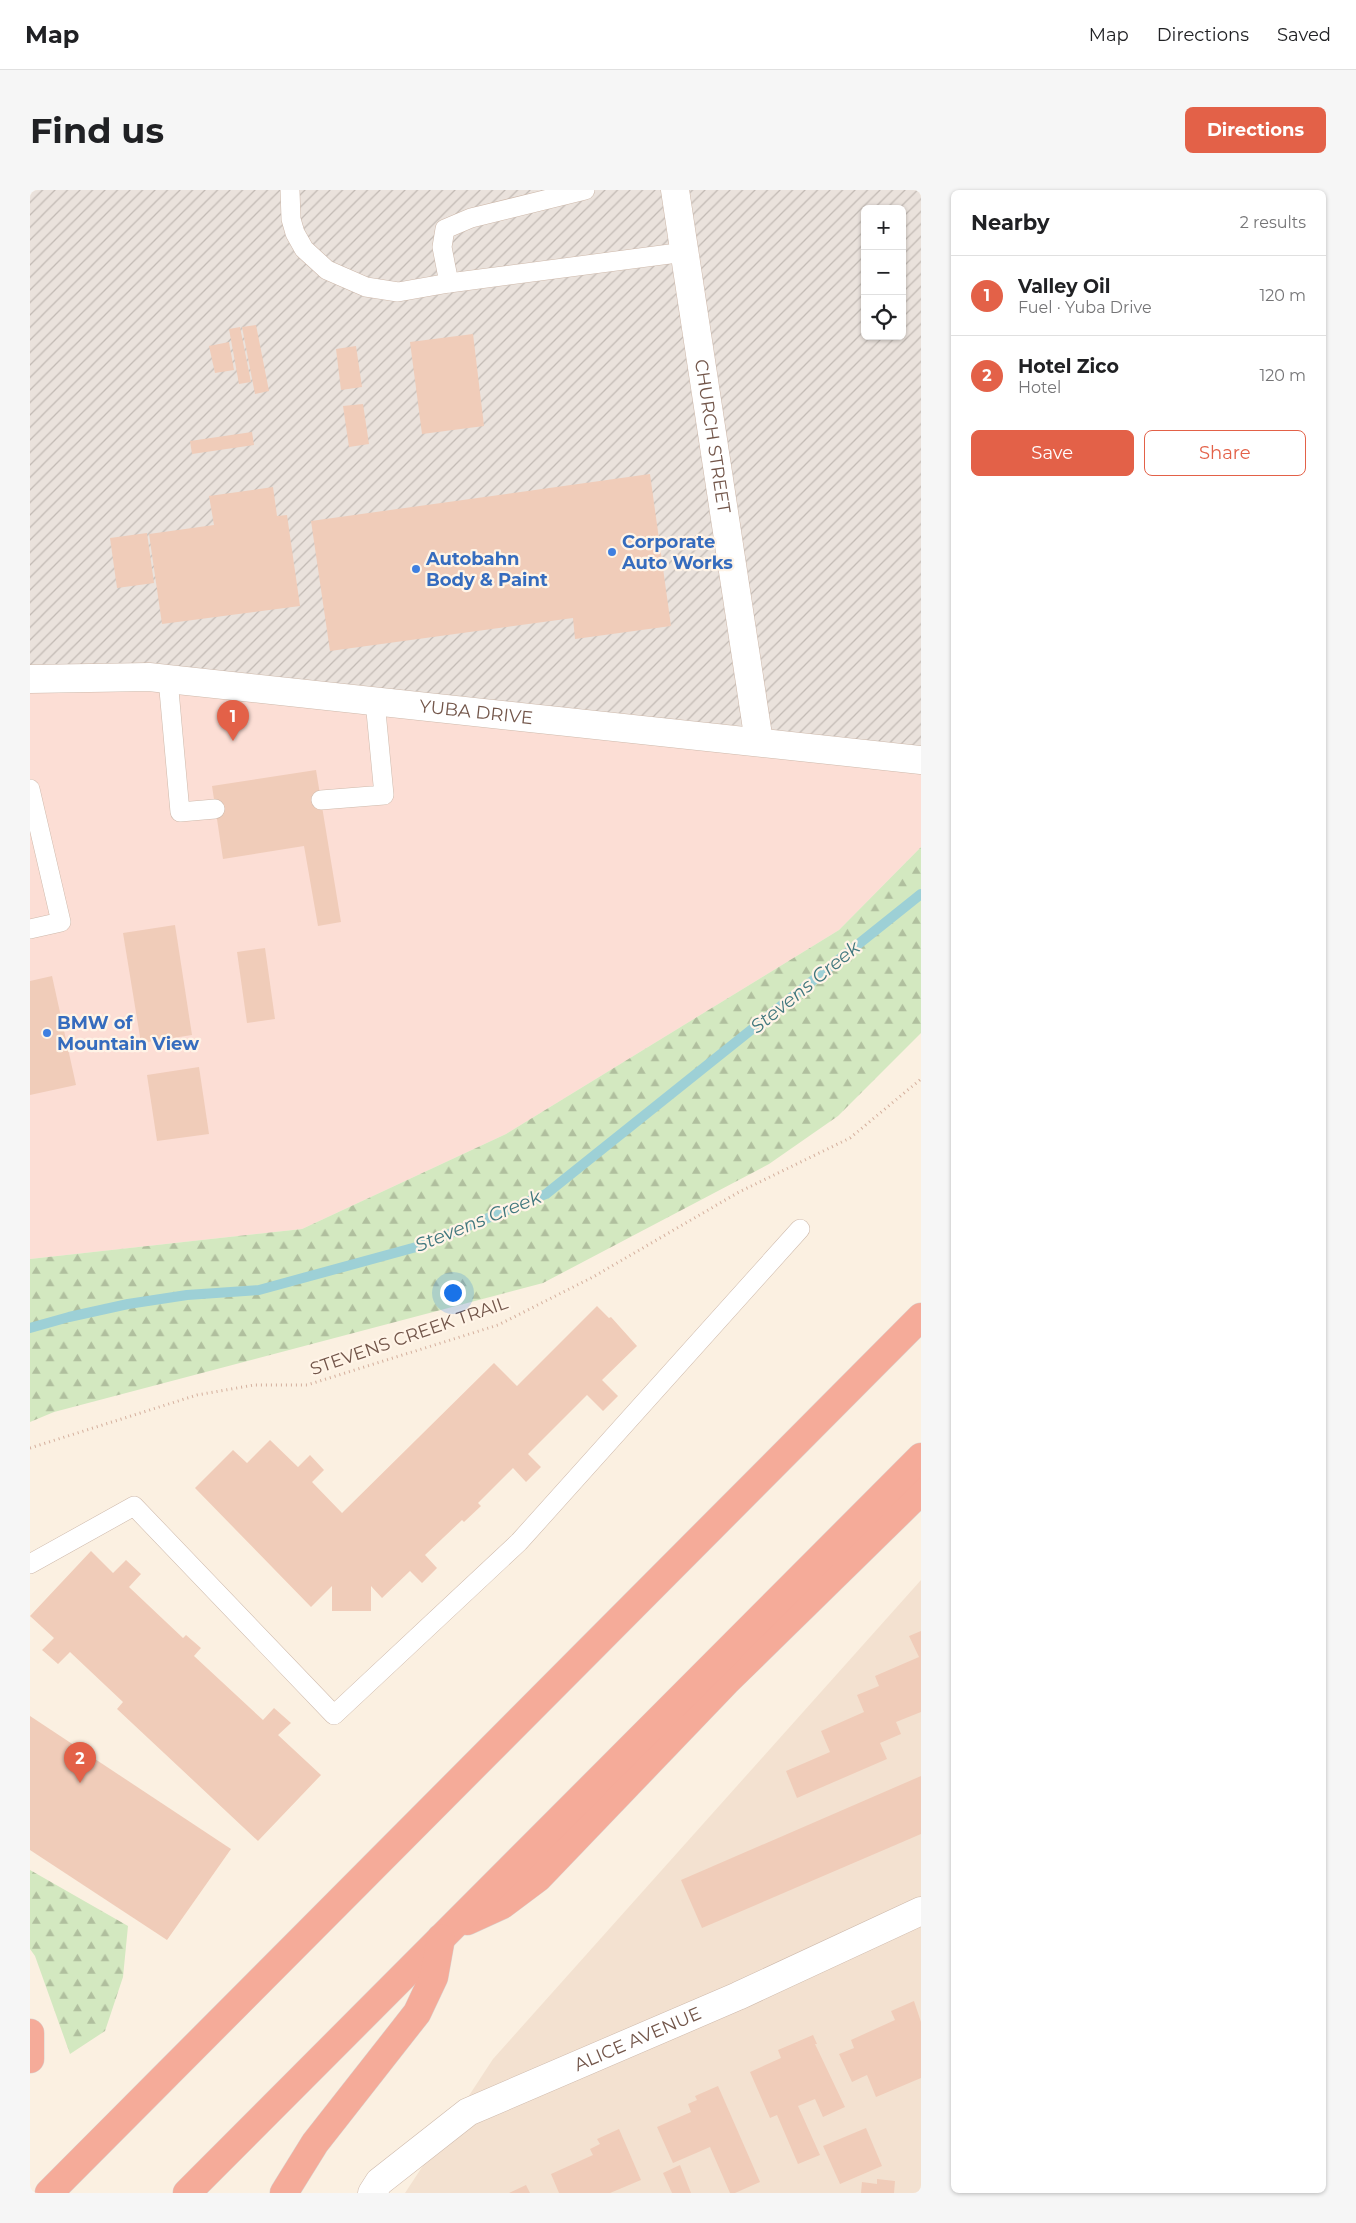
<!DOCTYPE html>
<html lang="en">
<head>
<meta charset="utf-8">
<style>
  :root { --surface:#fff; --page:#f6f6f6; --text:#202124; --muted:#757577; --line:#e0e0e0; --accent:#e36148 }
  body { margin:0; font-family:Montserrat,sans-serif; background:var(--page); color:var(--text) }
  .controls { position:absolute; right:15px; top:15px; display:grid; overflow:hidden; border-radius:8px; box-shadow:0 1px 4px #0004 }
  .controls button { width:45px; height:45px; display:grid; place-items:center; padding:0; border:0; border-bottom:1px solid var(--line); background:var(--surface); color:var(--text); font:25px sans-serif }
  .you { position:absolute; left:422px; top:1102px; width:18px; height:18px; margin:-12px; border:4px solid #fff; border-radius:50%; background:#1a73e8; box-shadow:0 0 0 8px #1a73e833 }
  .badge { display:grid; place-items:center; width:32px; height:32px; border-radius:50%; background:var(--accent); color:#fff; font-size:16px; font-weight:700 }
  .pin { position:absolute; translate:-50% -41px; filter:drop-shadow(0 1px 2px #0008) }
  .pin::after { content:''; position:absolute; top:26px; width:18px; height:15px; background:inherit; clip-path:polygon(0 0,100% 0,50% 100%) }
  .list { margin:0; padding:0; list-style:none }
  h2 { display:flex; justify-content:space-between; align-items:center; height:65px; margin:0; padding:0 20px; font-size:21px }
  h2 small { font-size:16px; font-weight:400; color:var(--muted) }
  .list li { display:grid; grid-template-columns:32px 1fr auto; gap:15px; align-items:center; box-sizing:border-box; height:80px; padding:0 20px; border-top:1px solid var(--line) }
  .list b { display:block; font-size:19px; white-space:nowrap }
  .list p { margin:0; font-size:16px; white-space:nowrap; color:var(--muted) }
  .list em { font-size:16px; font-style:normal; color:var(--muted) }
  .actions { display:flex; gap:10px; padding:15px 20px }
  .actions a { flex:1; padding:11px 0; border:1px solid var(--accent); border-radius:8px; text-align:center; font-size:18px; color:var(--accent) }
  .actions .main { background:var(--accent); color:#fff }
  .icon { flex:none; width:28px; height:28px; fill:none; stroke:currentColor; stroke-width:2; stroke-linecap:round; stroke-linejoin:round }
  .map { position:relative; flex:none; width:891px; height:2003px; overflow:hidden; border-radius:8px }
  header { display:flex; align-items:center; gap:30px; box-sizing:border-box; height:70px; padding:0 25px; background:var(--surface); border-bottom:1px solid var(--line) }
  header strong { font-size:24px }
  nav { display:flex; gap:28px; margin-inline-start:auto; font-size:18px }
  .intro { display:flex; align-items:center; justify-content:space-between; box-sizing:border-box; height:120px; padding:0 30px }
  h1 { margin:0; font-size:35px }
  .button { padding:12px 22px; border-radius:8px; background:var(--accent); color:#fff; font-size:18px; font-weight:700 }
  main { display:flex; gap:30px; padding:0 30px }
  aside { flex:1; background:var(--surface); border-radius:8px; box-shadow:0 1px 4px #0004 }
  .map>svg:first-child { display:block }
</style>
</head>
<body>
<header>
<strong>Map</strong>
<nav><a>Map</a><a>Directions</a><a>Saved</a></nav>
</header>
<div class="intro"><h1>Find us</h1><a class="button">Directions</a></div>
<main>
<div class="map">
<svg width="891" height="2003" viewBox="0 0 891 2003">
  <defs>
    <pattern id="industrial-furrows" width="10" height="10" patternUnits="userSpaceOnUse" patternTransform="scale(1.25)"><rect width="10" height="10" fill="#eae2dc"/><path d="M-1 1l2-2M0 10L10 0M9 11l2-2" fill="none" stroke="#c2bab4"/></pattern>
    <pattern id="forest-firs" width="22" height="20" patternUnits="userSpaceOnUse" patternTransform="scale(1.25)"><rect width="22" height="20" fill="#d3e8c0"/><path d="M5 1l3.5 6h-7zM16 11l3.5 6h-7z" fill="#b0bf9e"/></pattern>
  </defs>
  <rect width="100%" height="100%" fill="#fbf0e1"/>
  <polygon fill="#f3e1d0" points="891,1390 891,2003 375,2003 463,1869"/>
  <polygon fill="#fcded5" points="0,489 891,570 891,657 809,740 476,944 272,1039 0,1069"/>
  <path fill="url(#industrial-furrows)" fill-rule="evenodd" d="M0,0H891V570L0,489ZM835,19H872V146H835Z"/>
  <g fill="url(#forest-firs)">
    <polygon points="891,657 891,843 808,926 739,974 513,1093 24,1222 0,1232 0,1069 272,1039 476,944 809,740"/>
    <polygon points="0,1680 98,1736 93,1787 75,1841 40,1864 5,1766 0,1759"/>
  </g>
  <g fill="none" stroke-linecap="round" stroke-linejoin="round">
    <polyline stroke="#9dd0d6" stroke-width="10" points="0,1138 39,1127 98,1114 157,1105 229,1100 390,1056 516,1004 891,704"/>
  </g>
  <g fill="#f0ccb9">
    <polygon points="226,135 239,201 225,204 212,137"/>
    <polygon points="210,137 221,192 209,194 199,139"/>
    <polygon points="443,144 454,236 392,244 380,152"/>
    <polygon points="199,152 204,180 185,183 179,156"/>
    <polygon points="326,156 332,197 311,200 306,159"/>
    <polygon points="333,214 339,254 319,257 313,216"/>
    <polygon points="222,242 224,255 162,264 160,251"/>
    <polygon points="620,284 641,436 545,449 543,428 300,461 281,331"/>
    <polygon points="243,297 247,326 257,325 270,416 132,434 119,344 184,335 179,306"/>
    <polygon points="117,343 124,393 87,398 80,348"/>
    <polygon points="286,580 311,732 288,736 274,656 193,669 182,596"/>
    <polygon points="145,735 162,845 111,853 93,743"/>
    <polygon points="235,758 245,829 217,833 207,762"/>
    <polygon points="22,786 46,895 0,905 0,791"/>
    <polygon points="169,877 179,944 127,951 117,885"/>
    <polygon points="567,1116 579,1128 581,1127 607,1156 572,1190 588,1206 573,1221 557,1205 498,1264 511,1277 496,1292 483,1278 448,1313 451,1316 434,1332 432,1330 395,1365 407,1378 392,1393 380,1381 352,1408 341,1396 341,1421 302,1421 302,1396 281,1417 165,1298 203,1260 217,1273 240,1250 268,1277 280,1265 294,1280 282,1292 312,1323 464,1173 487,1196"/>
    <polygon points="61,1361 83,1383 96,1370 111,1384 99,1397 153,1448 156,1445 171,1458 164,1466 233,1530 244,1518 261,1533 248,1545 291,1585 228,1651 87,1519 93,1512 40,1462 28,1474 12,1460 24,1448 0,1426"/>
    <polygon points="891,1441 891,1522 866,1532 871,1544 850,1553 857,1569 767,1608 756,1581 800,1562 791,1541 834,1522 827,1505 849,1496 845,1486 889,1467 879,1446"/>
    <polygon points="0,1526 201,1659 137,1750 0,1660"/>
    <polygon points="891,1586 891,1644 672,1738 651,1690"/>
    <polygon points="884,1811 891,1832 891,1888 846,1907 837,1885 822,1892 809,1864 824,1858 821,1850 865,1830 861,1821"/>
    <polygon points="783,1845 787,1854 785,1854 815,1917 793,1927 785,1909 768,1916 790,1965 768,1974 747,1925 740,1928 720,1882 751,1868 748,1860"/>
    <polygon points="688,1896 730,1992 705,2003 700,2003 680,1957 643,1973 627,1937 661,1922 658,1914 667,1910 665,1906"/>
    <polygon points="836,1938 852,1976 810,1994 793,1956"/>
    <polygon points="589,1939 611,1990 580,2003 529,2003 521,1984 563,1965 560,1959 570,1954 567,1949"/>
    <polygon points="650,1975 661,2003 642,2003 633,1983"/>
    <polygon points="847,1989 865,1991 864,2003 831,2003 832,1992 847,1994"/>
    <polygon points="496,1995 500,2003 479,2003"/>
  </g>
  <g fill="none" stroke-linecap="round" stroke-linejoin="round">
    <g stroke="#ceb9ab" stroke-width="20">
      <g id="service">
        <polyline points="260,0 261,29 265,43 274,59 297,80 336,97 368,102 419,93 655,62"/>
        <polyline points="419,93 412,57 415,39 441,28 555,0"/>
        <polyline points="138,489 150,622 185,619"/>
        <polyline points="0,599 31,732 0,739"/>
        <polyline points="291,610 354,605 345,511"/>
        <polyline points="0,1374 104,1316 304,1525 489,1352 770,1039"/>
      </g>
    </g>
    <g stroke="#ceb9ab" stroke-width="29">
      <g id="minor">
        <path id="s1" d="M645,0L729,552"/>
        <path id="s2" d="M0,489L119,487L891,570"/>
        <path id="s3" d="M342,2003L349,1992L438,1922L708,1806L891,1721"/>
      </g>
    </g>
    <g stroke="#dad3d0" stroke-width="29">
      <g id="motorway">
        <polyline points="437,1731 472,1715 508,1688 696,1492 891,1301"/>
        <polyline points="0,1843 0,1869"/>
        <polyline points="19,2003 891,1127"/>
        <polyline points="157,2003 891,1267"/>
        <polyline points="254,2003 285,1953 387,1823 404,1787 411,1748"/>
      </g>
    </g>
    <polyline stroke="#d4af9d" stroke-width="3" stroke-dasharray="1 4" stroke-linecap="butt" points="0,1258 167,1205 224,1195 277,1195 468,1135 563,1087 709,1002 820,948 891,889"/>
    <use href="#service" stroke="#fff" stroke-width="19"/>
    <use href="#minor" stroke="#fff" stroke-width="28"/>
    <use href="#motorway" stroke="#f5ab99" stroke-width="28"/>
  </g>
  <g fill="#3f7fe0" stroke="#fff4e7" stroke-width="2">
    <circle cx="582" cy="362" r="5"/>
    <circle cx="386" cy="379" r="5"/>
    <circle cx="17" cy="843" r="5"/>
  </g>
  <g text-anchor="middle" dominant-baseline="central" stroke-width="4.5" stroke-linejoin="round" paint-order="stroke">
    <g font-size="18" fill="#725549" stroke="#fff4e7">
      <text stroke="none"><textPath href="#s1" startOffset="249">CHURCH STREET</textPath></text>
      <text stroke="none"><textPath href="#s2" startOffset="448">YUBA DRIVE</textPath></text>
      <text transform="translate(379 1146) rotate(-19)">STEVENS CREEK TRAIL</text>
      <text stroke="none"><textPath href="#s3" startOffset="311">ALICE AVENUE</textPath></text>
    </g>
    <g font-size="18" font-weight="bold" fill="#366cbe" stroke="#fff4e7" text-anchor="start">
      <text x="592" y="352">Corporate<tspan x="592" dy="21">Auto Works</tspan></text>
      <text x="396" y="369">Autobahn<tspan x="396" dy="21">Body &amp; Paint</tspan></text>
      <text x="27" y="833">BMW of<tspan x="27" dy="21">Mountain View</tspan></text>
    </g>
    <g font-size="19" font-style="italic" fill="#40777e" stroke="#fff4e7">
      <text transform="translate(775 797) rotate(-39)">Stevens Creek</text>
      <text transform="translate(448 1031) rotate(-22)">Stevens Creek</text>
    </g>
  </g>
</svg>
<div class="controls">
<button>+</button>
<button>−</button>
<button><svg class="icon" aria-label="locate" viewBox="0 0 24 24"><circle cx="12" cy="12" r="6"/><path d="M12 2v4M12 18v4M2 12h4M18 12h4"/></svg></button>
</div>
<div class="you"></div>
<div class="pin badge" style="left:203px;top:551px">1</div>
<div class="pin badge" style="left:50px;top:1593px">2</div>
</div>
<aside>
<h2>Nearby<small>2 results</small></h2>
<ul class="list">
<li><span class="badge">1</span><div><b>Valley Oil</b><p>Fuel · Yuba Drive</p></div><em>120 m</em></li>
<li><span class="badge">2</span><div><b>Hotel Zico</b><p>Hotel</p></div><em>120 m</em></li>
</ul>
<div class="actions"><a class="main">Save</a><a>Share</a></div>
</aside>
</main>
</body>
</html>
